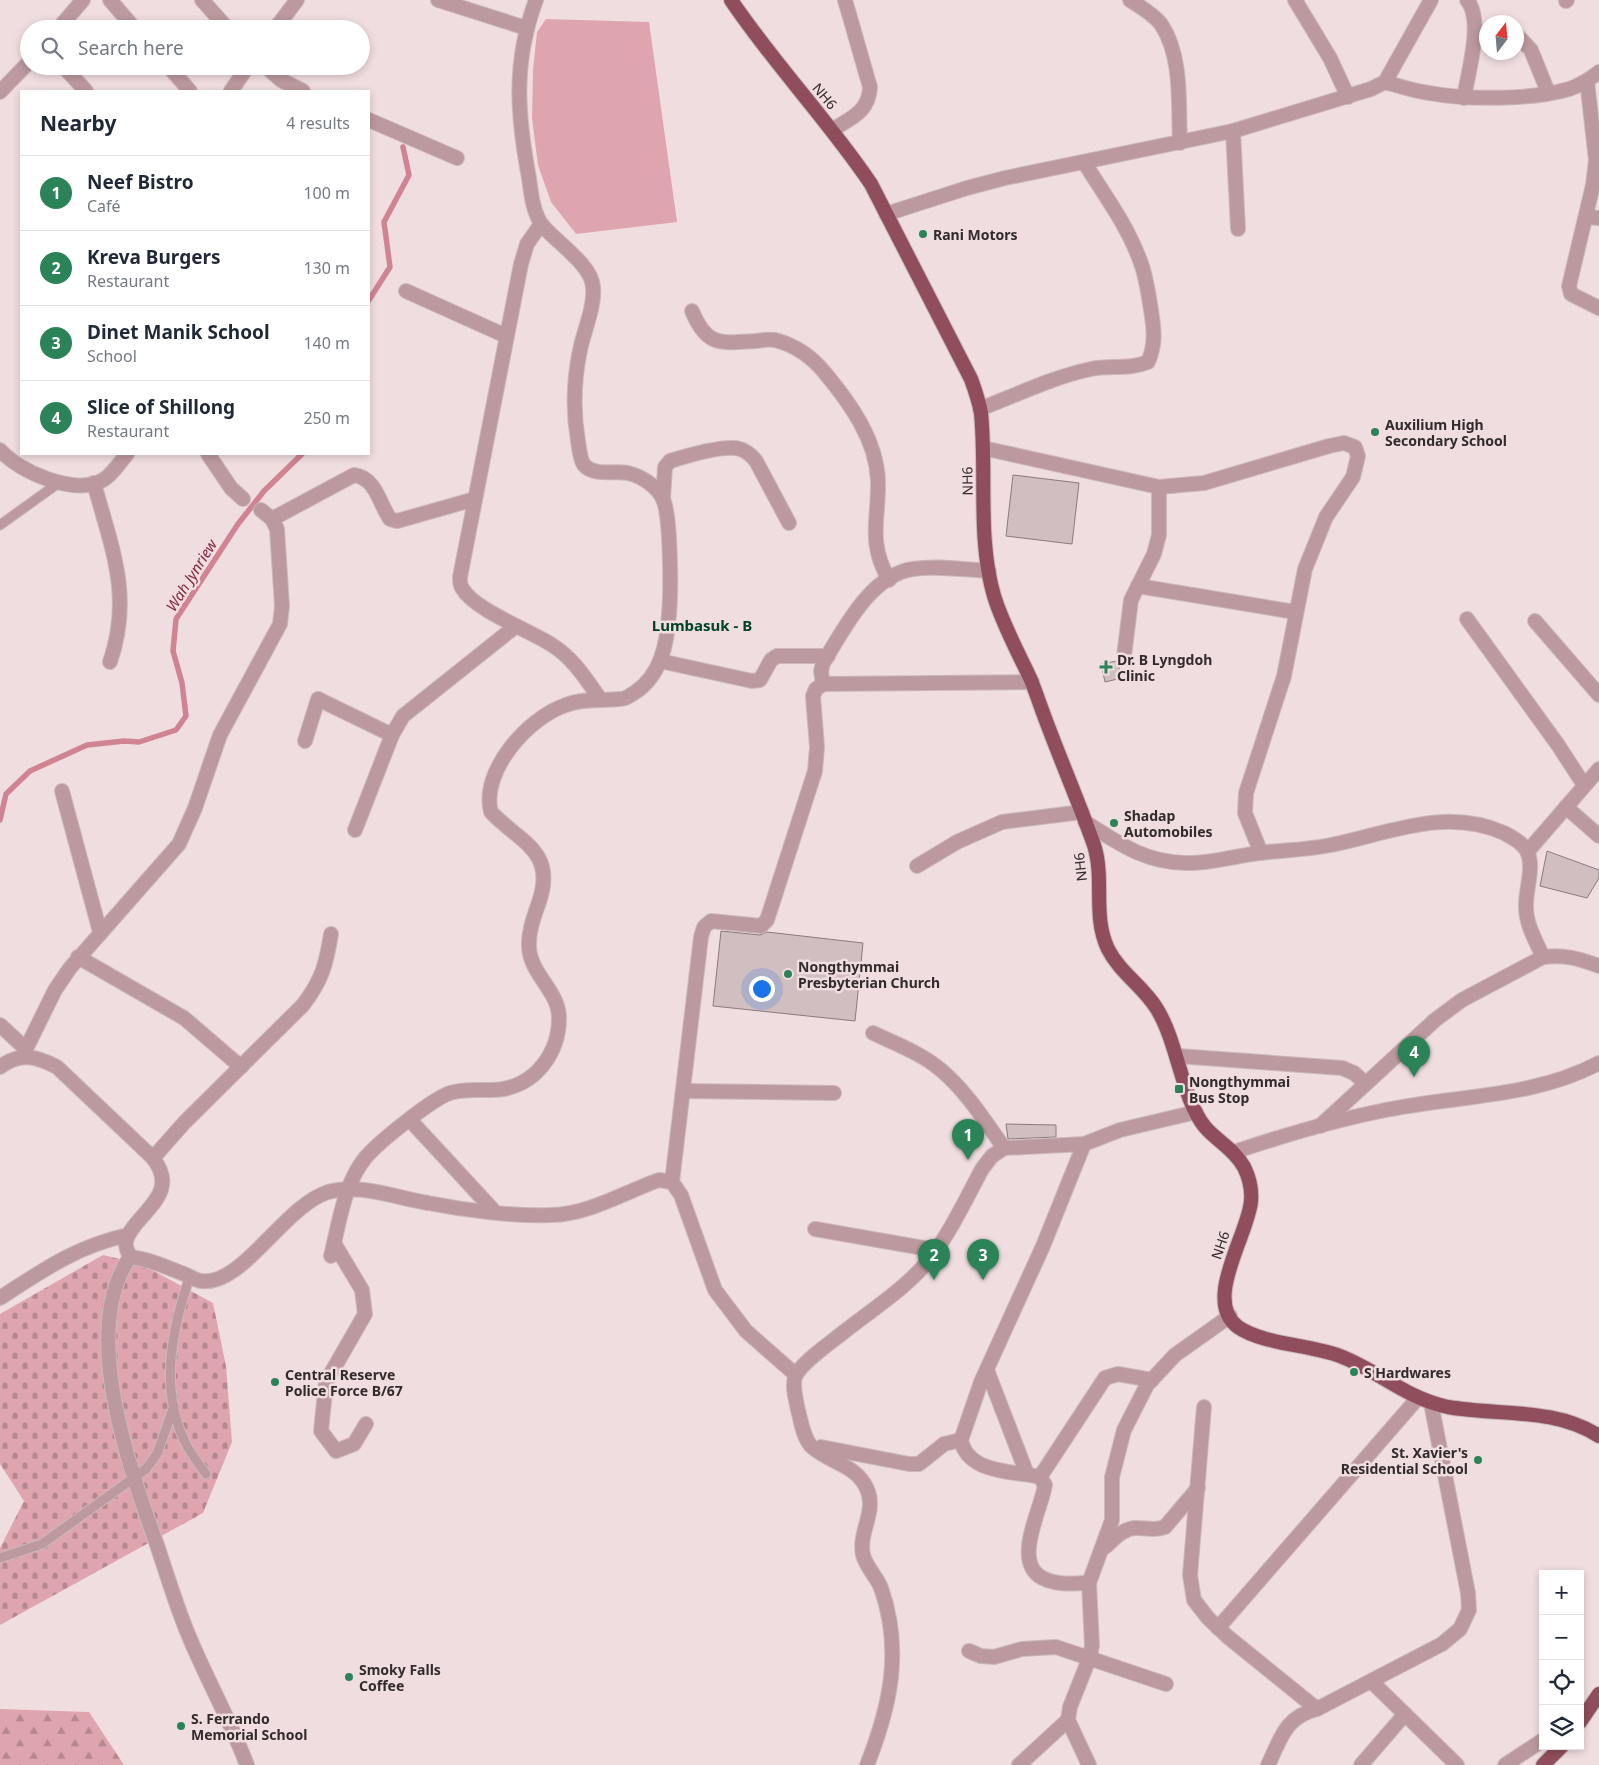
<!DOCTYPE html>
<html lang="en">
<head>
<meta charset="utf-8">
<style>
  :root { --surface:#fff; --page:#f2f2f3; --text:#1f2937; --muted:#747a83; --line:#e0e1e3; --accent:#2c8357 }
  body { margin:0; font-family:"Noto Sans",sans-serif; background:var(--page); color:var(--text) }
  .controls { position:absolute; right:15px; bottom:15px; display:grid; overflow:hidden; border-radius:0px; box-shadow:0 2px 8px #0003 }
  .controls button { width:45px; height:45px; display:grid; place-items:center; padding:0; border:0; border-bottom:1px solid var(--line); background:var(--surface); color:var(--text); font:25px sans-serif }
  .compass { position:absolute; left:1479px; top:15px; width:45px; height:45px; border-radius:50%; background:var(--surface); box-shadow:0 2px 8px #0003; rotate:16deg }
  .you { position:absolute; left:761px; top:988px; width:18px; height:18px; margin:-12px; border:4px solid #fff; border-radius:50%; background:#1a73e8; box-shadow:0 0 0 8px #1a73e833 }
  .badge { display:grid; place-items:center; width:32px; height:32px; border-radius:50%; background:var(--accent); color:#fff; font-size:16px; font-weight:700 }
  .pin { position:absolute; translate:-50% -41px; filter:drop-shadow(0 1px 2px #0008) }
  .pin::after { content:''; position:absolute; top:26px; width:18px; height:15px; background:inherit; clip-path:polygon(0 0,100% 0,50% 100%) }
  .list { margin:0; padding:0; list-style:none }
  h2 { display:flex; justify-content:space-between; align-items:center; height:65px; margin:0; padding:0 20px; font-size:21px }
  h2 small { font-size:16px; font-weight:400; color:var(--muted) }
  .list li { display:grid; grid-template-columns:32px 1fr auto; gap:15px; align-items:center; box-sizing:border-box; height:75px; padding:0 20px; border-top:1px solid var(--line) }
  .list b { display:block; font-size:19px; white-space:nowrap }
  .list p { margin:0; font-size:16px; white-space:nowrap; color:var(--muted) }
  .list em { font-size:16px; font-style:normal; color:var(--muted) }
  .icon { flex:none; width:28px; height:28px; fill:none; stroke:currentColor; stroke-width:2; stroke-linecap:round; stroke-linejoin:round }
  .map { position:relative; flex:none; width:1599px; height:1765px; overflow:hidden }
  .search { position:absolute; background:var(--surface); box-shadow:0 2px 8px #0003; left:20px; top:20px; width:350px; height:55px; display:flex; align-items:center; gap:12px; box-sizing:border-box; padding:0 18px; border-radius:28px; color:var(--muted); font-size:19px }
  .panel { position:absolute; background:var(--surface); box-shadow:0 2px 8px #0003; left:20px; top:90px; width:350px; height:365px; border-radius:0px }
  .map>svg:first-child { display:block }
</style>
</head>
<body>
<div class="map">
<svg width="1599" height="1765" viewBox="0 0 1599 1765">
  <defs>
    <pattern id="forest-firs" width="22" height="20" patternUnits="userSpaceOnUse" patternTransform="scale(1.25)"><rect width="22" height="20" fill="#dfa5ae"/><path d="M5 1l3.5 6h-7zM16 11l3.5 6h-7z" fill="#b5878e"/></pattern>
    <pattern id="cemetery-stones" width="16" height="16" patternUnits="userSpaceOnUse" patternTransform="scale(1.25)"><rect width="16" height="16" fill="#dfa5ae"/><path d="M2 7V4a2 2 0 0 1 4 0v3zM10 15v-3a2 2 0 0 1 4 0v3z" fill="#b5878e"/></pattern>
  </defs>
  <rect width="100%" height="100%" fill="#f0dde0"/>
  <polygon fill="url(#forest-firs)" points="0,1709 89,1712 124,1765 0,1765"/>
  <polygon fill="url(#cemetery-stones)" points="103,1255 141,1264 213,1303 226,1366 232,1442 203,1513 0,1625 0,1548 24,1501 0,1464 0,1314"/>
  <polygon fill="#dfa5ae" points="546,19 649,22 677,222 576,234 551,202 538,165 532,118 533,70 537,32"/>
  <g fill="none" stroke-linecap="round" stroke-linejoin="round">
    <g stroke="#d08492" stroke-width="5.5">
      <polyline points="369,300 390,267 384,222 409,175 403,147"/>
      <polyline points="0,820 6,794 30,771 87,745 124,741 139,742 176,730 186,716 182,683 173,651 176,619 238,524 264,491 302,454"/>
    </g>
  </g>
  <g fill="#d1bec1" stroke="#8b7a7c">
    <polygon points="1013,475 1079,483 1072,544 1006,536"/>
    <polygon points="1117,661 1122,678 1105,682 1101,664"/>
    <polygon points="1547,851 1599,870 1599,878 1587,898 1540,886"/>
    <polygon points="721,931 760,935 767,932 863,943 855,1021 713,1006"/>
    <polygon points="1006,1124 1056,1125 1056,1137 1008,1139"/>
  </g>
  <g fill="none" stroke-linecap="round" stroke-linejoin="round">
    <g stroke="#cab9bc" stroke-width="11">
      <g id="service">
        <polyline points="0,525 60,482"/>
        <path d="M190,1276C172,1329 159,1389 185,1442C190,1453 199,1464 206,1474"/>
        <polyline points="0,1558 42,1544 146,1469 157,1454 174,1406"/>
      </g>
    </g>
    <g stroke="#cab9bc" stroke-width="16">
      <g id="minor">
        <polyline points="110,0 135,29"/>
        <polyline points="202,0 228,29"/>
        <polyline points="438,0 526,28"/>
        <path d="M1130,0C1141,7 1153,14 1161,24C1183,57 1178,105 1180,143"/>
        <polyline points="1295,0 1330,58 1348,97"/>
        <polyline points="1566,1 1567,0"/>
        <polyline points="58,29 83,0"/>
        <polyline points="275,29 297,0"/>
        <polyline points="1516,34 1531,50 1548,92"/>
        <polyline points="63,66 86,91"/>
        <polyline points="168,66 190,91"/>
        <polyline points="265,66 281,80 303,91"/>
        <polyline points="1587,81 1596,160 1593,185 1569,286 1571,294 1599,308"/>
        <path d="M1385,82C1399,86 1414,91 1429,93C1467,100 1532,100 1569,89C1581,85 1590,79 1599,72"/>
        <polyline points="231,91 248,66"/>
        <polyline points="0,92 29,62"/>
        <path d="M1464,98C1468,72 1484,20 1467,0"/>
        <polyline points="369,120 457,158"/>
        <path d="M832,130C851,118 869,112 870,87L845,0"/>
        <polyline points="1233,131 1238,229"/>
        <polyline points="886,214 967,188 1005,178 1233,131 1371,89 1385,82 1431,0"/>
        <polyline points="1586,217 1599,218"/>
        <path d="M541,224L527,244L521,264L460,577C460,580 460,585 462,588C474,610 531,631 552,645C573,658 586,679 600,699"/>
        <polyline points="406,291 506,336"/>
        <path d="M692,311C707,347 720,343 756,341C762,340 769,339 775,340C795,345 812,357 825,373C850,403 876,439 878,480C879,520 867,541 889,580"/>
        <path d="M980,409C1016,395 1053,377 1091,369C1110,365 1129,370 1148,362C1156,344 1154,329 1151,310C1148,292 1146,274 1139,258C1126,223 1103,193 1084,162"/>
        <polyline points="983,448 1159,487 1204,483 1329,446 1344,443 1355,447 1358,456 1353,477 1326,517 1305,569 1284,676 1246,793 1245,813 1261,853"/>
        <path d="M0,450C19,472 75,496 103,480C113,474 120,462 127,454"/>
        <polyline points="208,454 231,488 243,499"/>
        <path d="M94,483C111,547 133,595 110,662"/>
        <path d="M663,499L665,467L670,461C686,456 725,444 740,449C747,451 752,456 756,461L789,523"/>
        <path d="M272,519L354,475C376,478 379,503 390,519L397,521L475,499"/>
        <polyline points="1138,586 1295,612"/>
        <polyline points="1467,619 1558,745 1584,785"/>
        <polyline points="1535,621 1599,695"/>
        <polyline points="1124,656 1131,600 1154,554 1159,535 1159,487"/>
        <polyline points="660,661 752,681 760,680 771,660 777,656 828,656"/>
        <path d="M823,684L821,671L823,663C843,631 870,575 913,569C937,565 964,570 989,571"/>
        <polyline points="305,741 318,699 392,735"/>
        <polyline points="62,791 100,932"/>
        <polyline points="1566,807 1599,836"/>
        <path d="M1085,822C1119,843 1143,862 1185,863C1209,864 1235,856 1259,853C1283,850 1307,850 1331,845C1390,833 1445,807 1504,833C1512,837 1523,843 1527,851C1535,868 1525,890 1526,907C1526,925 1536,941 1543,957"/>
        <polyline points="355,830 392,735 403,716 516,626"/>
        <polyline points="1528,851 1599,769"/>
        <polyline points="917,866 957,842 1002,822 1082,812"/>
        <polyline points="78,957 184,1018 241,1067"/>
        <polyline points="0,1025 26,1049"/>
        <path d="M873,1033C896,1044 921,1053 941,1070C966,1091 985,1121 1004,1148"/>
        <polyline points="23,1055 55,990 70,968 179,844 195,808 220,735 280,624 282,606 277,529 272,519 261,510"/>
        <polyline points="1178,1056 1342,1068 1354,1073 1365,1083"/>
        <path d="M0,1067C20,1052 36,1056 57,1067L153,1158C175,1187 154,1202 135,1225C131,1231 127,1235 126,1242C125,1247 128,1252 130,1257"/>
        <polyline points="684,1091 834,1093"/>
        <polyline points="410,1120 494,1211"/>
        <path d="M1320,1126L1435,1020L1462,1000L1543,957C1564,954 1580,959 1599,966"/>
        <path d="M1084,1144L1043,1246L981,1382L961,1440C968,1474 1014,1471 1040,1477L1045,1485C1040,1515 1006,1572 1054,1582C1065,1585 1078,1583 1089,1583"/>
        <path d="M1234,1152C1282,1136 1331,1121 1381,1111C1454,1095 1531,1099 1599,1063"/>
        <path d="M153,1158L184,1123L303,1005C322,980 326,965 331,934"/>
        <polyline points="672,1182 701,937 704,927 711,921 761,926 767,920 815,771 817,747 813,696 816,689 823,684 1032,682"/>
        <polyline points="815,1229 935,1250"/>
        <polyline points="334,1243 362,1290 365,1314 326,1382 321,1431 336,1451 354,1444 366,1424"/>
        <path d="M331,1256C339,1224 344,1183 366,1157C380,1141 432,1099 450,1093C468,1087 486,1092 503,1089C537,1083 559,1052 559,1018C559,991 530,974 529,947C528,931 535,914 540,899C555,850 519,842 491,812C480,771 529,717 566,705C583,698 602,701 620,699C626,699 629,696 634,693C661,676 667,644 669,614C671,592 671,517 663,499C657,486 641,476 628,473C614,470 595,477 584,465C580,459 579,448 578,441C573,412 574,379 580,350C584,330 595,307 593,287C592,265 556,242 543,226C533,214 531,193 529,178C517,114 513,62 536,0"/>
        <path d="M0,1298C43,1270 77,1246 128,1235"/>
        <polyline points="987,1370 1027,1474"/>
        <polyline points="1204,1407 1190,1575 1194,1600 1208,1618 1228,1637 1317,1709"/>
        <polyline points="821,1447 909,1464 919,1464 944,1444 961,1440"/>
        <polyline points="1040,1477 1105,1378 1118,1374 1152,1380"/>
        <path d="M1105,1547C1114,1539 1124,1527 1138,1528C1148,1528 1155,1531 1165,1527L1198,1488"/>
        <polyline points="1218,1628 1417,1399"/>
        <polyline points="969,1651 981,1656 994,1657 1022,1649 1056,1647 1166,1684"/>
        <polyline points="1371,1681 1457,1765"/>
        <path d="M247,1765C230,1720 206,1678 188,1634C176,1605 167,1575 157,1545C130,1469 79,1330 130,1257C149,1259 166,1267 184,1274C189,1276 195,1280 201,1281C242,1287 284,1206 328,1192C359,1183 397,1198 428,1203C464,1210 516,1217 552,1215C589,1214 625,1192 659,1180L672,1182L681,1195L715,1290L746,1331L796,1375"/>
        <path d="M867,1765C890,1707 903,1650 881,1588C877,1577 866,1567 863,1555C858,1532 877,1512 867,1489C856,1464 829,1463 811,1446C803,1437 801,1421 798,1410C796,1399 792,1388 795,1377C800,1363 833,1341 845,1331C873,1309 906,1288 929,1260C950,1233 966,1199 982,1169L992,1156L1004,1148L1084,1144L1120,1130L1196,1112"/>
        <polyline points="1019,1765 1068,1720"/>
        <polyline points="1089,1765 1068,1720 1070,1707 1089,1659 1092,1646 1089,1583 1112,1520 1112,1477 1124,1430 1147,1385 1175,1355 1230,1316"/>
        <path d="M1268,1765C1281,1738 1285,1717 1317,1709L1442,1644L1460,1629L1469,1610L1468,1593L1431,1403"/>
        <polyline points="1361,1765 1405,1714"/>
        <polyline points="1505,1765 1543,1740"/>
      </g>
    </g>
    <g stroke="#cab9bc" stroke-width="16">
      <g id="trunk">
        <path d="M731,0C774,64 828,120 871,184L971,379C975,390 979,401 981,413C987,473 977,537 994,596C1003,625 1018,652 1031,680C1037,695 1042,711 1048,726C1063,766 1080,805 1094,845C1105,879 1092,916 1108,949C1120,973 1144,987 1157,1009C1178,1043 1182,1099 1205,1127C1217,1141 1234,1149 1244,1167C1249,1177 1252,1189 1251,1201C1249,1233 1202,1301 1238,1327C1262,1344 1311,1345 1340,1356C1379,1371 1405,1398 1448,1407C1499,1416 1554,1407 1599,1436"/>
        <polyline points="1580,1722 1599,1694"/>
        <polyline points="1543,1765 1562,1746"/>
      </g>
    </g>
    <use href="#service" stroke="#bc999e" stroke-width="9"/>
    <use href="#minor" stroke="#bc999e" stroke-width="14"/>
    <use href="#trunk" stroke="#904e5c" stroke-width="14"/>
  </g>
  <g fill="#2c8357" stroke="#f0dde0" stroke-width="2">
    <circle cx="923" cy="234" r="5"/>
    <circle cx="1375" cy="432" r="5"/>
    <path d="M1103.5 659.5h5v5h5v5h-5v5h-5v-5h-5v-5h5z"/>
    <circle cx="1114" cy="823" r="5"/>
    <circle cx="788" cy="974" r="5"/>
    <rect x="1174" y="1084" width="10" height="10" rx="2.5"/>
    <circle cx="1354" cy="1372" r="5"/>
    <circle cx="275" cy="1382" r="5"/>
    <circle cx="1478" cy="1460" r="5"/>
    <circle cx="349" cy="1677" r="5"/>
    <circle cx="181" cy="1726" r="5"/>
  </g>
  <g text-anchor="middle" dominant-baseline="central" stroke-width="5" stroke-linejoin="round" paint-order="stroke">
    <g font-size="14" fill="#322b2c" stroke="#f0dde0">
      <text transform="translate(825 96) rotate(50)">NH6</text>
      <text transform="translate(967 481) rotate(-91)">NH6</text>
      <text transform="translate(1080 867) rotate(-96)">NH6</text>
      <text transform="translate(1220 1245) rotate(-71)">NH6</text>
    </g>
    <g font-size="14" font-weight="bold" fill="#322b2c" stroke="#f0dde0" text-anchor="start">
      <text x="933" y="234">Rani Motors</text>
      <text x="1385" y="424">Auxilium High<tspan x="1385" dy="16">Secondary School</tspan></text>
      <text x="1117" y="659">Dr. B Lyngdoh<tspan x="1117" dy="16">Clinic</tspan></text>
      <text x="1124" y="815">Shadap<tspan x="1124" dy="16">Automobiles</tspan></text>
      <text x="798" y="966">Nongthymmai<tspan x="798" dy="16">Presbyterian Church</tspan></text>
      <text x="1189" y="1081">Nongthymmai<tspan x="1189" dy="16">Bus Stop</tspan></text>
      <text x="1364" y="1372">S Hardwares</text>
      <text x="285" y="1374">Central Reserve<tspan x="285" dy="16">Police Force B/67</tspan></text>
      <text x="1468" y="1452" text-anchor="end">St. Xavier's<tspan x="1468" dy="16">Residential School</tspan></text>
      <text x="359" y="1669">Smoky Falls<tspan x="359" dy="16">Coffee</tspan></text>
      <text x="191" y="1718">S. Ferrando<tspan x="191" dy="16">Memorial School</tspan></text>
    </g>
    <g font-size="15" font-style="italic" fill="#832841" stroke="#f0dde0">
      <text transform="translate(191 575) rotate(-58)">Wah Jynriew</text>
    </g>
    <g font-size="15" font-weight="bold" fill="#004225" stroke="#f0dde0">
      <text x="702" y="625">Lumbasuk - B</text>
    </g>
  </g>
</svg>
<div class="controls">
<button>+</button>
<button>−</button>
<button><svg class="icon" aria-label="locate" viewBox="0 0 24 24"><circle cx="12" cy="12" r="6"/><path d="M12 2v4M12 18v4M2 12h4M18 12h4"/></svg></button>
<button><svg class="icon" aria-label="layers" viewBox="0 0 24 24"><path d="M12 4l9 5-9 5-9-5zM3 14l9 5 9-5"/></svg></button>
</div>
<svg class="compass" viewBox="-18 -18 36 36"><path d="M0-13l5 13h-10z" fill="#e53935"/><path d="M0 13l5-13h-10z" fill="#747a83"/></svg>
<div class="you"></div>
<div class="pin badge" style="left:968px;top:1160px">1</div>
<div class="pin badge" style="left:934px;top:1280px">2</div>
<div class="pin badge" style="left:983px;top:1280px">3</div>
<div class="pin badge" style="left:1414px;top:1077px">4</div>
<div class="search"><svg class="icon" aria-label="search" viewBox="0 0 24 24"><circle cx="10" cy="10" r="6"/><path d="M15 15l6 6"/></svg>Search here</div>
<section class="panel">
<h2>Nearby<small>4 results</small></h2>
<ul class="list">
<li><span class="badge">1</span><div><b>Neef Bistro</b><p>Café</p></div><em>100 m</em></li>
<li><span class="badge">2</span><div><b>Kreva Burgers</b><p>Restaurant</p></div><em>130 m</em></li>
<li><span class="badge">3</span><div><b>Dinet Manik School</b><p>School</p></div><em>140 m</em></li>
<li><span class="badge">4</span><div><b>Slice of Shillong</b><p>Restaurant</p></div><em>250 m</em></li>
</ul>
</section>
</div>
</body>
</html>
